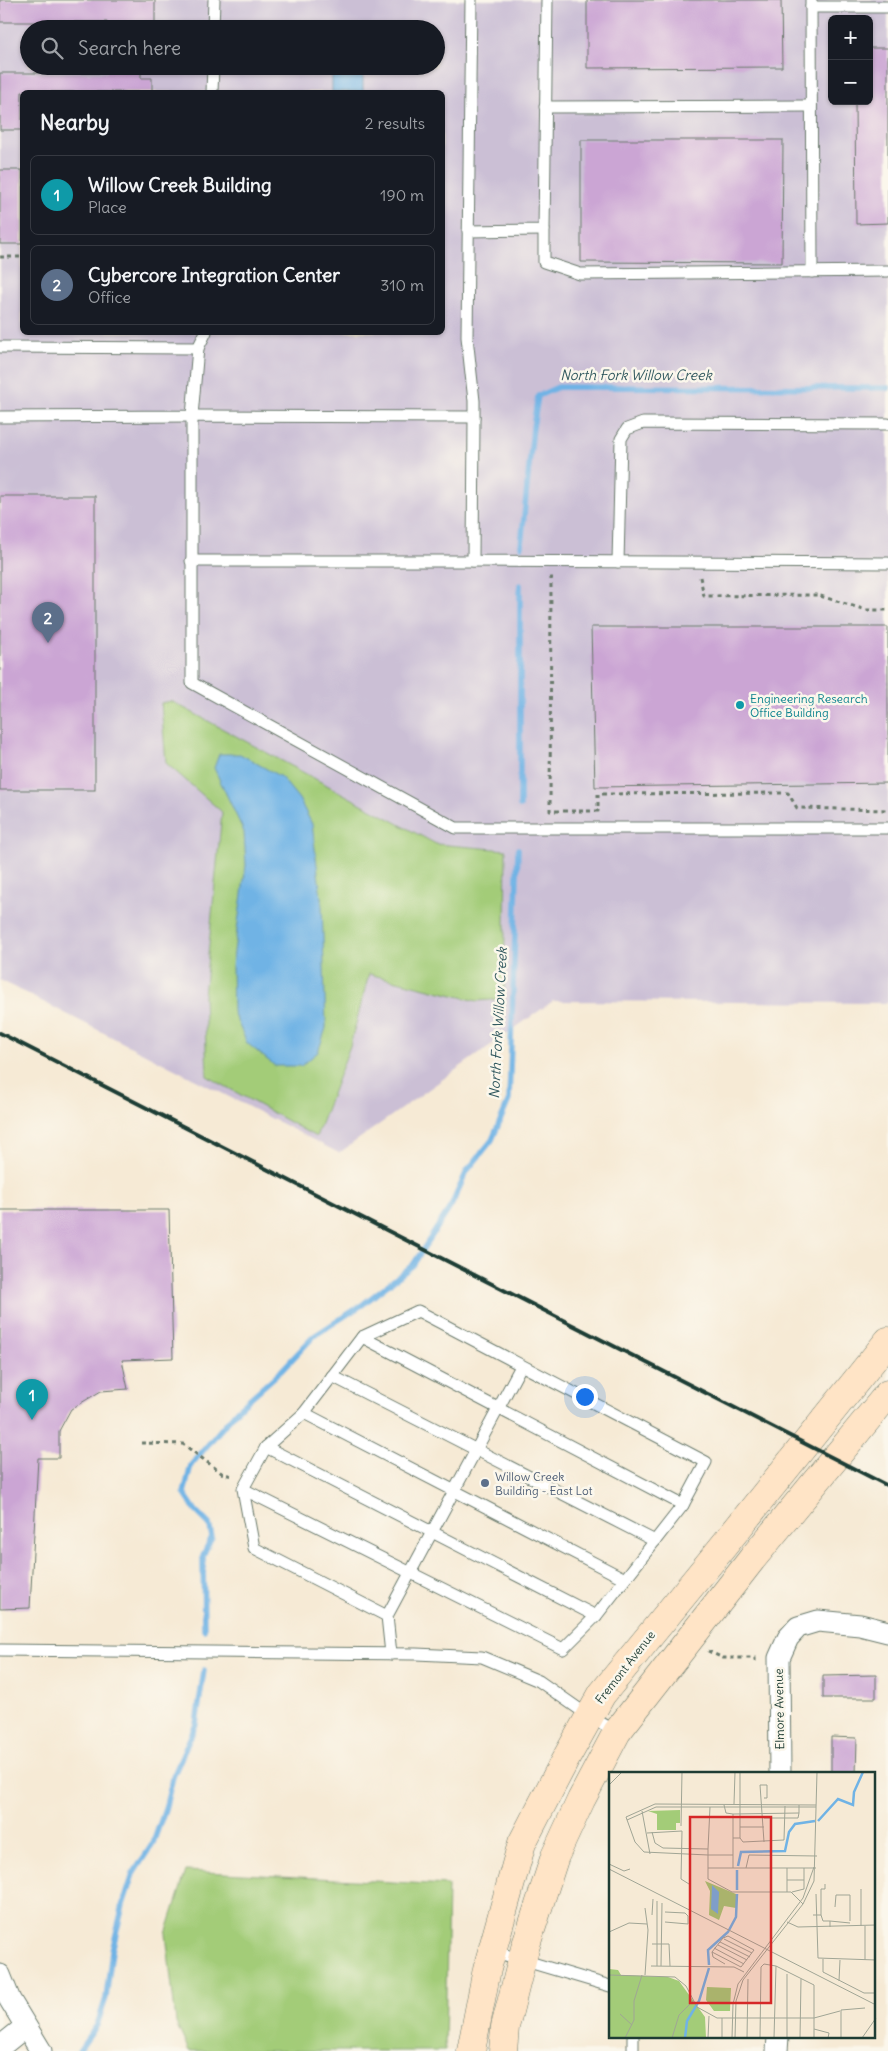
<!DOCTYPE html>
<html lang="en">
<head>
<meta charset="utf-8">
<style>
  :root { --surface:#171b24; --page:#20242c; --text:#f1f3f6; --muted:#9ea1a6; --line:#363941; --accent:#1f6fb2 }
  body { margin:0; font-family:Delius,sans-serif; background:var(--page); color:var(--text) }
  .controls { position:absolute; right:15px; top:15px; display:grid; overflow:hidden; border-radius:8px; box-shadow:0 1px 4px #0004 }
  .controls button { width:45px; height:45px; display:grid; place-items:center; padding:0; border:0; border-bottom:1px solid var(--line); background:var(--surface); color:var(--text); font:25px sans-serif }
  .you { position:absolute; left:584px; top:1396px; width:18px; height:18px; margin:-12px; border:4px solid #fff; border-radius:50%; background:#1a73e8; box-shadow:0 0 0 8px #1a73e833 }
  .badge { display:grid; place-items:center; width:32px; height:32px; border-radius:50%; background:var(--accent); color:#fff; font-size:16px; font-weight:700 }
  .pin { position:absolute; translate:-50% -41px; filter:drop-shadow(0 1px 2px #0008) }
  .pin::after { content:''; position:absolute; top:26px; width:18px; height:15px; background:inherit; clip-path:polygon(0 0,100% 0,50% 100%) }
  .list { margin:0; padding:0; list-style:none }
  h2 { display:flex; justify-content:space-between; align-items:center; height:65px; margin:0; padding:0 20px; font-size:21px }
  h2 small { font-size:16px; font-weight:400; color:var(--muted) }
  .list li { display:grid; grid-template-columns:32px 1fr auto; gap:15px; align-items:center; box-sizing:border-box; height:80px; margin:0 10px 10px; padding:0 10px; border:1px solid var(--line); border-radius:8px }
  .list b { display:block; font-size:19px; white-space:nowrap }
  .list p { margin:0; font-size:16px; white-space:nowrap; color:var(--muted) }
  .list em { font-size:16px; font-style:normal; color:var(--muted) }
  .icon { flex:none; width:28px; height:28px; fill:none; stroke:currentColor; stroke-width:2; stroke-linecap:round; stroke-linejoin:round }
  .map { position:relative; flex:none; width:888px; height:2051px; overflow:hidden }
  .search { position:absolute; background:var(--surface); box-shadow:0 1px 4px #0004; left:20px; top:20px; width:425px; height:55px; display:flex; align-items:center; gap:12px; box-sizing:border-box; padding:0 18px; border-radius:28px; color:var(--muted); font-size:19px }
  .panel { position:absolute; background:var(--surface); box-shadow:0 1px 4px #0004; left:20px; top:90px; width:425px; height:245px; border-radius:8px }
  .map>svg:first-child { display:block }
</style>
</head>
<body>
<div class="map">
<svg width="888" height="2051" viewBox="0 0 888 2051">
  <rect width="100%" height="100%" fill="#fbf7ec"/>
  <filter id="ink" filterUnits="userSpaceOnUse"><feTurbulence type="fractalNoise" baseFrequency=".02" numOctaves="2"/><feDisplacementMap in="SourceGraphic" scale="10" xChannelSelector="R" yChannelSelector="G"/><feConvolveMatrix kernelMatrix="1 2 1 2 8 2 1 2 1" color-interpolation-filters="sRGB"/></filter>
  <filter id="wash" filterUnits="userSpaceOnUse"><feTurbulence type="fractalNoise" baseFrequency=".0096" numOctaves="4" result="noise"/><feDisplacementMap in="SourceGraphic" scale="20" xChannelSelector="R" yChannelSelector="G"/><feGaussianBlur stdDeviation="1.12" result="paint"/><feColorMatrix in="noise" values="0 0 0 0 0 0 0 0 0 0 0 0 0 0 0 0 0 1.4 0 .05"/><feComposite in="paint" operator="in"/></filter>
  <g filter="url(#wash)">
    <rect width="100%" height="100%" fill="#f6ead5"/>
    <path fill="#cbbfd5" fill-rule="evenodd" d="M0,0H888V1003L553,1001L339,1153L0,980ZM832,19H869V101H832ZM29,29H436V66H29ZM22,92H442V332H22Z"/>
    <g fill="#a3cc78" stroke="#618456">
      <polygon points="171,701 436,844 506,850 504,999 477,1001 369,974 350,1046 316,1137 207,1076 204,996 222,812 166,763 161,703"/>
      <polygon points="186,1871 448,1885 445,2051 189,2051 176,2023 166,1934"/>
    </g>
    <g fill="#70b3e5" stroke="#48788c">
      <polygon points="333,66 363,66 363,92 332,92 332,69"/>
      <polygon points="219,754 240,754 281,777 299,799 312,824 322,906 326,1028 318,1052 301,1066 275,1066 247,1043 233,1012 232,966 246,865 244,832 214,768"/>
    </g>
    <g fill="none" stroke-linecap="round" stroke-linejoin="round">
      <g stroke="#70b3e5" stroke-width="5.5">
        <polyline points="521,546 533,427 538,396 558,387 888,388"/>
        <polyline points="520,806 520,585"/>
        <polyline points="204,1630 203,1555 212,1537 209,1524 196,1511 184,1493 191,1465 237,1410 281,1371 314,1336 362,1305 413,1265 451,1206 467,1171 492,1140 509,1100 518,849"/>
        <polyline points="79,2051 97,2025 106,1998 112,1951 123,1905 133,1874 153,1843 165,1809 173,1777 196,1724 204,1670"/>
      </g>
    </g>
    <g id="blocks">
      <g fill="#cba5d4">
        <polygon points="0,0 155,0 155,23 141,23 141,29 107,29 107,22 0,22"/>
        <polygon points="587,0 781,0 782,67 587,68"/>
        <polygon points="869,48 888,48 888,223 856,224 855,101 869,101"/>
        <polygon points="107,66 141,66 141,78 152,78 152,92 22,92 22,130 0,130 0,73 107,73"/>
        <polygon points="581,140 783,140 782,263 581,262"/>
        <rect x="0" y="170" width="22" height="74"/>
        <rect x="0" y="496" width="95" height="294"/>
        <polygon points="591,627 888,627 888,783 595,787"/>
        <polygon points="0,1210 169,1210 173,1358 122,1360 128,1389 101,1391 71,1409 59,1431 59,1458 38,1458 30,1608 0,1609"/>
        <polygon points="876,1675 876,1698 823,1698 823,1676"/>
        <polygon points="831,1737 857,1738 856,1774 831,1774"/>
      </g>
    </g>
  </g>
  <g filter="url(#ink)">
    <use href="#blocks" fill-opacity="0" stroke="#6a7a6c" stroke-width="1"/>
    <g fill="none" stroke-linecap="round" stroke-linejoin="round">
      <g stroke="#6a7a6c" stroke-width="13">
        <g id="lane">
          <polyline points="471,0 467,337 474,401 474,417"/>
          <polyline points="811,0 812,272"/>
          <polyline points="811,7 888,7"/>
          <polyline points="213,29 214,0"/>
          <polyline points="212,92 213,66"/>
          <polyline points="545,107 811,106"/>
          <polyline points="544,230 544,262 580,274 888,271"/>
          <polyline points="468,231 544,230 547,0"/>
          <polyline points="0,347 198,348 206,332"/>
          <polyline points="0,417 192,416 198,348"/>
          <polyline points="191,561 473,561"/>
          <polyline points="618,562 621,439 627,429 643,423 888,424"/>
          <polyline points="888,563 473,561 474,417 192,416 192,683 456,828 888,828"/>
          <polyline points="362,1337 683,1505"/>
          <polyline points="332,1376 655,1541"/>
          <polyline points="304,1413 625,1579"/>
          <polyline points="266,1447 596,1616"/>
          <polyline points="243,1489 563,1649 596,1616 683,1505 706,1462 418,1311 362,1337 304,1413 266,1447 243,1489 254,1548 387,1616"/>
          <polyline points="0,1650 416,1654 482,1657 539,1681 589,1716 617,1732"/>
          <polyline points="391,1654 387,1616 521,1366"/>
          <polyline points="492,1951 610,1986"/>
          <polyline points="633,2037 633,2051"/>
        </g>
      </g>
      <g stroke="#6a7a6c" stroke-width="23">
        <g id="street">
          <polyline points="780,1774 779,1658 788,1638 798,1627 818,1621 860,1625 888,1632"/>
          <polyline points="0,1975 10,2000 41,2051"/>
          <polyline points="0,2047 25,2027"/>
          <polyline points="777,2051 778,2037"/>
        </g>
      </g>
      <g stroke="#6a7a6c" stroke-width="29">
        <g id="secondary">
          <polyline points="471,2051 487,1969 522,1843 564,1762 602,1694 721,1549 888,1341"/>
          <polyline points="503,2051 505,2027 525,1948 555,1856 581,1800 617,1732 752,1559 888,1394"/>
        </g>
      </g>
      <g stroke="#6a7a6c" stroke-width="3" stroke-dasharray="4 4" stroke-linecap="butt">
        <polyline points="0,257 22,257"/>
        <polyline points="700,577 704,596 817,595 866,610 888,610"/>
        <polyline points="553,578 551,578 550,811 598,811 598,794 788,793 797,808 888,810"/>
        <polyline points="141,1443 183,1444 223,1474 233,1476"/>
        <polyline points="708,1651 723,1658 755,1658 755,1662"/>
      </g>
      <use href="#lane" stroke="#fff" stroke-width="11"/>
      <use href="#street" stroke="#fff" stroke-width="21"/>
      <use href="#secondary" stroke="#ffe4c6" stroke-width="28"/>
      <polyline stroke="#1f3d34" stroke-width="4" points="0,1033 888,1486"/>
    </g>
  </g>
  <circle fill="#0f9aa8" stroke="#fbf7ec" stroke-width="2" cx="740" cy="705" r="5"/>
  <circle fill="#5c6f8a" stroke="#fbf7ec" stroke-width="2" cx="485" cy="1483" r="5"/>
  <g text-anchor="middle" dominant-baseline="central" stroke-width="5" stroke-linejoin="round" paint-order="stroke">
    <g font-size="12" fill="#0d838f" stroke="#fbf7ec" text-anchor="start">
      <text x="750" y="698">Engineering Research<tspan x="750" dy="14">Office Building</tspan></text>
    </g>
    <g font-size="12" fill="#4e5e75" stroke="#fbf7ec" text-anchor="start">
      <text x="495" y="1476">Willow Creek<tspan x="495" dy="14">Building - East Lot</tspan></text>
    </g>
    <g font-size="12" fill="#1f3d34" stroke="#fbf7ec">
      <text transform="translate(625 1667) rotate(-52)">Fremont Avenue</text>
      <text transform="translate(779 1709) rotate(-91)">Elmore Avenue</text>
    </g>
    <g font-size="14" font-style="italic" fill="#335a60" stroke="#fbf7ec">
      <text x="636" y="375">North Fork Willow Creek</text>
      <text transform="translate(498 1023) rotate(-87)">North Fork Willow Creek</text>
    </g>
  </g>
  <g transform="translate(609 1772)">
    <rect width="266" height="266" fill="#f6ead5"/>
    <path d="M71,38V51H67V58H48V42L39,39ZM96,109L127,122V136L115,134L110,148L100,143L101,119ZM0,197L9,198L12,203L59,205L70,209L96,245L97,266H0ZM98,215L122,216L121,239H105L97,228Z" fill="#a3cc78"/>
    <path d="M103,113L110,120L109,142L102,137Z" fill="#70b3e5"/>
    <path fill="none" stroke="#70b3e5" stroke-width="2.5" d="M209,49L229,27L244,33L245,20L254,0M129,94L132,80L176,79L180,60L186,52L206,49M128,118V98M100,193L99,178L119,160L127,145L128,122M76,266L78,249L90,229L100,196"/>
    <path fill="none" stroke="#a0a595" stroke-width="1" d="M0,13L13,0M155,26H158V13H151L155,70M125,32L126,0M115,33L117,41L124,42V83M33,39L41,82M124,42L190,41V33M155,46H189L190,41M18,48L47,35H207M72,54L73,0M131,55H155M43,60L46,71L54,76L99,77L101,35M38,61L73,59L72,107L80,112M124,66H131V0M131,66L134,70L175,68L176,34M99,77V83L35,80L26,70L17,45L46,32L207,33M0,92L15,99L21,97M99,96H124M137,96L140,83L208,84M0,97L267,233M178,108H195M252,117V154M178,120V96M183,120L195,117V96M207,122L209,186L267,188M194,132L182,120H123L99,107V83H124V96H207M226,135L227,123H241V149M36,136L39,158L36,203M43,143L44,127M204,143H212L214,149H221V155M212,143V117H216V112M221,149L241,151M56,150L79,152V144L76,141L56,140M178,150L189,155L267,153M256,154V188M0,160L20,151L38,152M115,167L143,181M111,170L141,185M43,172H60L61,194M109,173L138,188M105,176L135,192M103,180L132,195L145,178L119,164L114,166L103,180L104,185L116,192M214,187V200L255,221H267M42,194L125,195L135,200M48,194V129M52,194L53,131M0,203L66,205L77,214L88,235L108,246H205L231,239M230,209L231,188M11,242L23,253M205,257L220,261L219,266M16,266L25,248V229L33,203M63,266L70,243L84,229M99,266L100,244M113,266V246M123,266L124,232L129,212L194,126L205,95M126,266L127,229L134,208L194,132L205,109L208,0M138,266L139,207M151,266L152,195L155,192L167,194L205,213V266M165,266L167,194M178,266V202M191,266L192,207M232,266V238L256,236M253,266L267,246"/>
    <path fill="#d62828" fill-opacity="0.15" stroke="#d62828" stroke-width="2.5" d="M81,45H162V231H81Z"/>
    <rect width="266" height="266" fill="none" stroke="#1f3d34" stroke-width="2.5"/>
  </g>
</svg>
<div class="controls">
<button>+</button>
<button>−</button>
</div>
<div class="you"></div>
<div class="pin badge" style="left:32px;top:1420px;background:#0f9aa8">1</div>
<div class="pin badge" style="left:48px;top:643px;background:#5c6f8a">2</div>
<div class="search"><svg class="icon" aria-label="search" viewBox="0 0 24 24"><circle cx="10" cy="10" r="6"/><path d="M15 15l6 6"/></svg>Search here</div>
<section class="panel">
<h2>Nearby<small>2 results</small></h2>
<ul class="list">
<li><span class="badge" style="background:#0f9aa8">1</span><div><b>Willow Creek Building</b><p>Place</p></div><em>190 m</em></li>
<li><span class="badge" style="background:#5c6f8a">2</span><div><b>Cybercore Integration Center</b><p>Office</p></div><em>310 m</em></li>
</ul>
</section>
</div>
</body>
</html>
